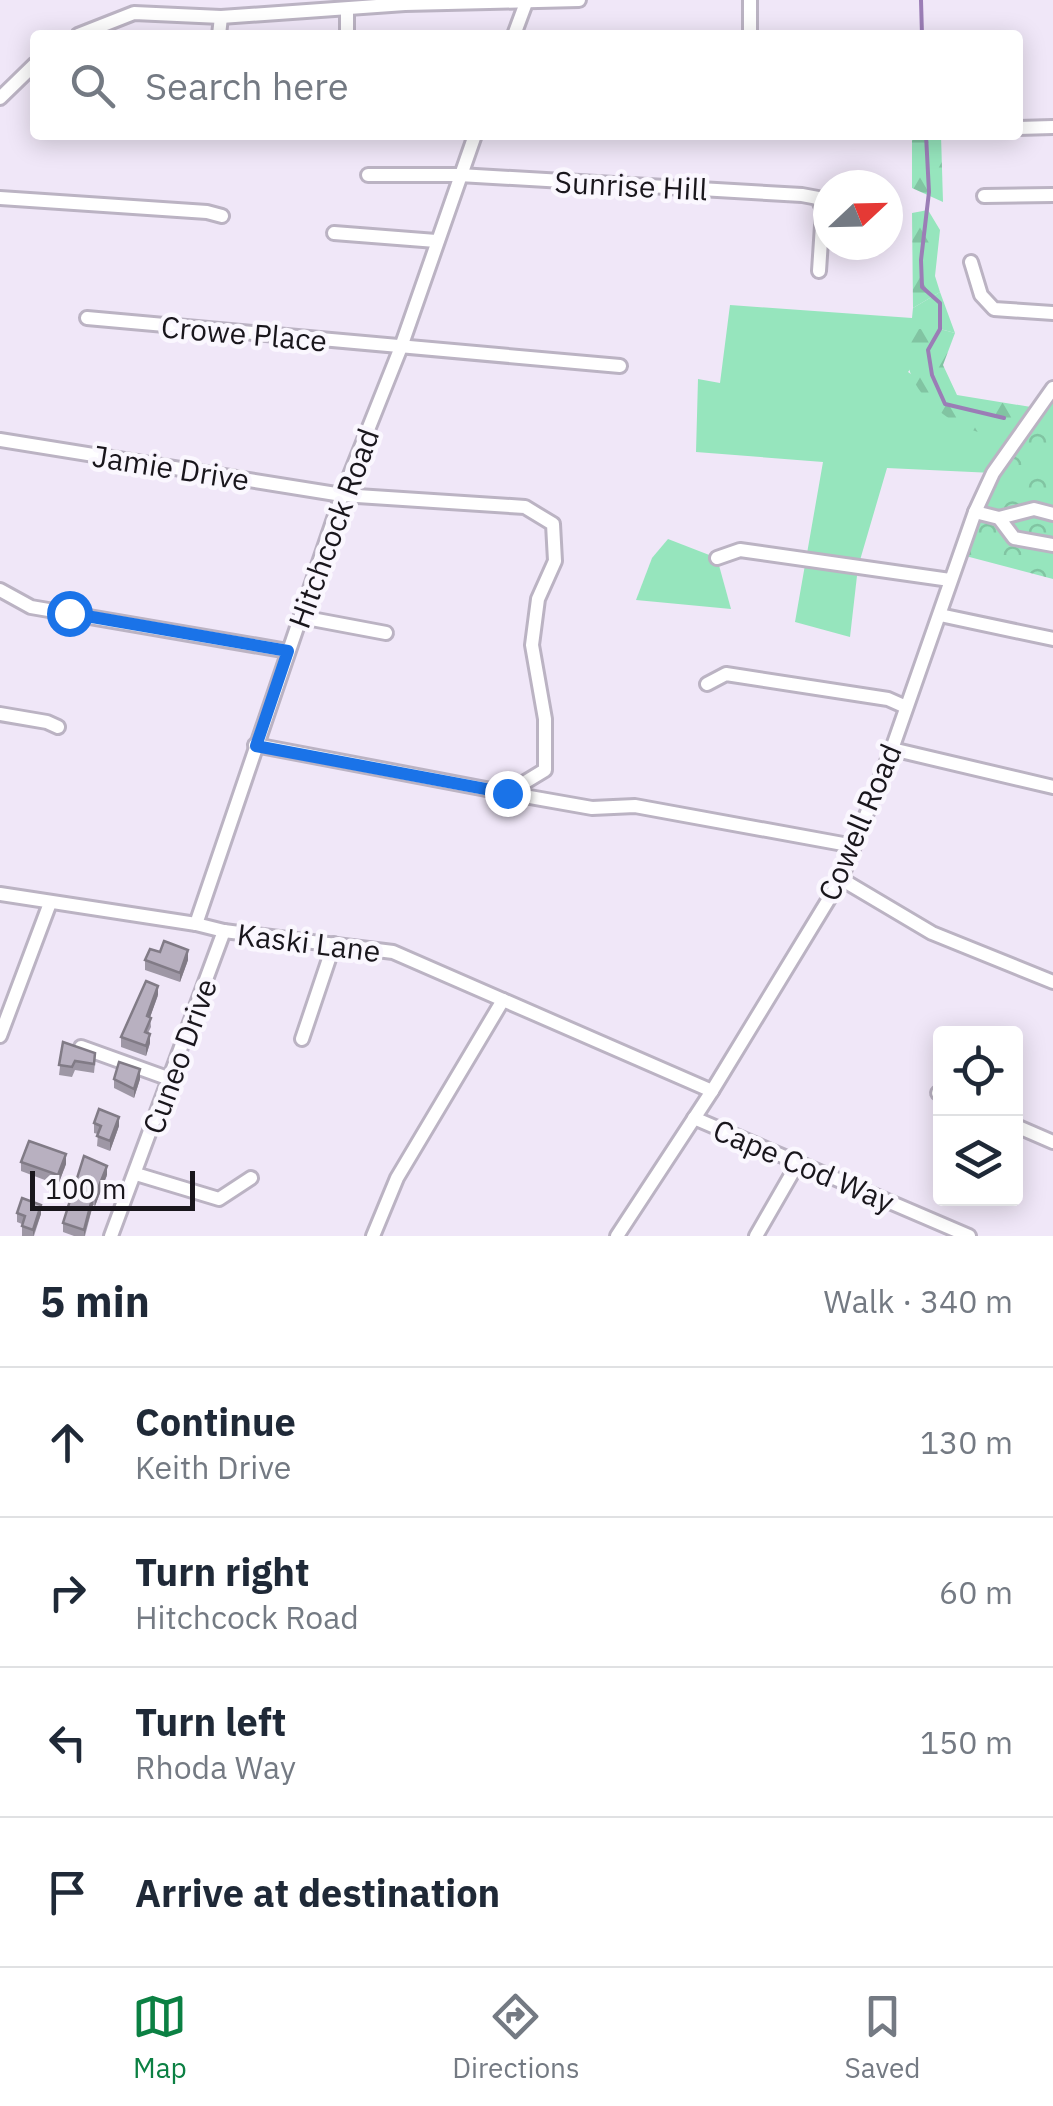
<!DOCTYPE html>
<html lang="en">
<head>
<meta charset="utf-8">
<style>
  :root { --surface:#fff; --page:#f6f6f7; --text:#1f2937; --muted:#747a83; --line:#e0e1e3; --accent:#0b8043 }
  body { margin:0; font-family:"IBM Plex Sans",sans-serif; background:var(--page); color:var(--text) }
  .controls { position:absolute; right:30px; bottom:30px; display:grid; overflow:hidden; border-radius:10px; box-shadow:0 5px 25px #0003 }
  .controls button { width:90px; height:90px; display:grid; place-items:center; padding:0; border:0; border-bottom:2px solid var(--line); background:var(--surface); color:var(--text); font:50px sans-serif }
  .compass { position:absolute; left:813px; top:170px; width:90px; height:90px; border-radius:50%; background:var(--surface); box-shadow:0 5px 25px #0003; rotate:68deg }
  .scale { position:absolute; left:30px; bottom:25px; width:165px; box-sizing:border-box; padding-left:10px; border:5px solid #19161c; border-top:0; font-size:28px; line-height:35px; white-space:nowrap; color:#19161c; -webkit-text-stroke:8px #faf7fe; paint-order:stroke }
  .stop { position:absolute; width:30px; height:30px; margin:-22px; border:8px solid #1a73e8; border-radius:50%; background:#fff }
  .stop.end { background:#1a73e8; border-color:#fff; box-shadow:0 2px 10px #0008 }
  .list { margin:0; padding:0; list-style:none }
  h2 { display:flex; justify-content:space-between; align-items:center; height:130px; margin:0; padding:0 40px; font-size:42px }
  h2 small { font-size:32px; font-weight:400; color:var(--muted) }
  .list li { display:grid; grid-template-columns:65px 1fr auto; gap:30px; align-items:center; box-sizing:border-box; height:150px; padding:0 40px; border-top:2px solid var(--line) }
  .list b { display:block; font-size:38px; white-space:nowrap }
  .list p { margin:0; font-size:32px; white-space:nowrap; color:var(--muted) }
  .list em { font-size:32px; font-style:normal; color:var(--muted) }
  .icon { flex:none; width:55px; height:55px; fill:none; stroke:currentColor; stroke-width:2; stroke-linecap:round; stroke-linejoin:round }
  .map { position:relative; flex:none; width:1053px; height:1236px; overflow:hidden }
  .search { position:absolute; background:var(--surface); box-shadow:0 5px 25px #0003; left:30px; right:30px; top:30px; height:110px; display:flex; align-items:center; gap:25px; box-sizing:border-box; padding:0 35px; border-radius:10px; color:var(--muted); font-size:38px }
  .sheet { height:730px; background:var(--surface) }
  nav { display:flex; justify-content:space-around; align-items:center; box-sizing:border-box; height:140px; border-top:2px solid var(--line); background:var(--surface); font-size:28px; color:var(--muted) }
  nav a { display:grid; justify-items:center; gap:5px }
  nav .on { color:var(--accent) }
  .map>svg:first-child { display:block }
</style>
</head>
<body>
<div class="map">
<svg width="1053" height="1236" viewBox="0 0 1053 1236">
  <defs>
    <pattern id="forest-firs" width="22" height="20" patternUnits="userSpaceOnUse" patternTransform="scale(2.5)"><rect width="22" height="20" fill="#96e5bd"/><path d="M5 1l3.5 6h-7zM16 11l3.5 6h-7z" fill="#81c4a2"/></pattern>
    <pattern id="park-crowns" width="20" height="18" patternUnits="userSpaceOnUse" patternTransform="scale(2.5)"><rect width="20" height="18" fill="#96e5bd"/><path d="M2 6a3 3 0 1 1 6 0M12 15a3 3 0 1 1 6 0" fill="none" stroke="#81c4a2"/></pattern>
  </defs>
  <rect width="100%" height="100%" fill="#f0e7f8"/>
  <g fill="#96e5bd">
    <polygon points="940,292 955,333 940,329 908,372 1013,443 993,473 887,468 858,567 850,637 795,622 823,462 696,452 698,379 720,383 730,305 912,318 913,308"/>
    <polygon points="668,539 717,558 731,609 636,600 652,558"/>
  </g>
  <g fill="url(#forest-firs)">
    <polygon points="912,135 941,135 943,202 912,188"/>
    <polygon points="928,210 940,230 935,276 940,292 913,308 912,213"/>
    <path d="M915,329H940L955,333L943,365L957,395L1037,408L1053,579L1013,443C998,438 982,434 967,428C930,412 890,369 915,329Z"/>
  </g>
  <polygon fill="url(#park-crowns)" points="1053,388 1053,579 958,554 975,512"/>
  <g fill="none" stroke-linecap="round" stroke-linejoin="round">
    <g stroke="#9b7db6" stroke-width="4">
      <polyline points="921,0 922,35"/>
      <polyline points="926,135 929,192 921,260 922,287 940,303 940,329 928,350 932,375 945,404 1004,418"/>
    </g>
    <g stroke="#bbb3c3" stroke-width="18">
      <g id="minor">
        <polyline points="347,10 347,35"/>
        <polyline points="78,35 134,13 221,17 405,4 579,0"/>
        <polyline points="219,35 221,17"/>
        <polyline points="514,35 527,0"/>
        <polyline points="750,35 750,0"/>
        <polyline points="0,98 35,64"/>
        <polyline points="1018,128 1053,127"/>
        <polyline points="368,175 459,175 802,195 818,198 823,210 819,271"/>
        <polyline points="984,196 1053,195"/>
        <polyline points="0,198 207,212 222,216"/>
        <polyline points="334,233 436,241"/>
        <polyline points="971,262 981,295 994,309 1053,313"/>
        <polyline points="87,318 620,366"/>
        <polyline points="0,440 342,495 525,507 553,524 555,561 538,599 532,645 545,719 545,770 507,793 255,745"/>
        <polyline points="975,512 999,518 1034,509 1053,514"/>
        <polyline points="999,518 1014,538 1053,545"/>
        <polyline points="717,558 740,550 950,580"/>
        <polyline points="0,590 31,607 288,651"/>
        <polyline points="940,615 1053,639"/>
        <polyline points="301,617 386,633"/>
        <polyline points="707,684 726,674 888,699 906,707"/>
        <polyline points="0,714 47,722 58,727"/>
        <polyline points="892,749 1053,787"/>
        <polyline points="507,793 592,808 635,806 854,846"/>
        <polyline points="841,879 932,933 1053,982"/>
        <polyline points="0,894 196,924 224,931 393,952 712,1091"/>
        <polyline points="196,924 342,495 401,347 475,135"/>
        <polyline points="0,1036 50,903"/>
        <polyline points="302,1039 334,944"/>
        <polyline points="81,1047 170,1079"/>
        <polyline points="938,1093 940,1094"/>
        <polyline points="694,1118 969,1236"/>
        <polyline points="1016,1126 1053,1142"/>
        <polyline points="136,1174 219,1199 251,1178"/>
        <polyline points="111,1236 224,931"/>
        <polyline points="373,1236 397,1178 503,1000"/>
        <polyline points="617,1236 712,1091 841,879 892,749 975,512 993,473 1053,388"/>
        <polyline points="756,1236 798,1163"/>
      </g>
    </g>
    <use href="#minor" stroke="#fff" stroke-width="12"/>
  </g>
  <g fill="#9e97a5">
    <polygon points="145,960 188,960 180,982 145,970"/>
    <polygon points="158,995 150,1017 151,1027 148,1033 150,1043 146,1056 121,1047 121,1037"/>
    <polygon points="63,1042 95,1063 94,1073 75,1070 72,1077 59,1075"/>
    <polygon points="114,1079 140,1079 134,1098 114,1088"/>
    <polygon points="94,1123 119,1126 110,1151 97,1146 98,1134 94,1133"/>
    <polygon points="21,1162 66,1164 58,1185 21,1171"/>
    <polygon points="107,1175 95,1206 93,1205 85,1236 74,1236 63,1232 63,1223"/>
    <polygon points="17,1213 41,1214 34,1236 22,1236 22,1224 17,1222"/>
  </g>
  <g fill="#817b86">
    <polygon points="188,950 188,960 180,982 180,973"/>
    <polygon points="158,986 158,995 147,1026 147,1016"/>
    <polygon points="150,1034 150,1043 146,1056 146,1046"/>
    <polygon points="140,1069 140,1079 134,1098 134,1089"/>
    <polygon points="119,1117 119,1126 110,1151 110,1141"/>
    <polygon points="66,1154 66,1164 58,1185 58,1175"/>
    <polygon points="107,1166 107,1175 95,1206 95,1196"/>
    <polygon points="93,1195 93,1205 84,1236 84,1230"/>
    <polygon points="41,1205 41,1214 33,1236 33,1230"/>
  </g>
  <g fill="#b8b0c0" stroke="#817b86" stroke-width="2.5">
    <polygon points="164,941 188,950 180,973 145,960 150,949 160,952"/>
    <polygon points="146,981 158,986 147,1016 151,1018 145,1032 150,1034 146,1046 121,1037"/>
    <polygon points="63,1042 95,1053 94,1064 75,1061 72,1067 59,1065"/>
    <polygon points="119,1062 140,1069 134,1089 114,1079"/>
    <polygon points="99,1109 119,1117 110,1141 97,1136 101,1126 94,1123"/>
    <polygon points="29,1141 66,1154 58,1175 21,1162"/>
    <polygon points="84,1156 107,1166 95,1196 93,1195 84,1230 63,1223"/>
    <polygon points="22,1198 41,1205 33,1230 22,1226 25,1216 17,1213"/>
  </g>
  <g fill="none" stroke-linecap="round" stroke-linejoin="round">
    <polyline stroke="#1a73e8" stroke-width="12" points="69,613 288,651 256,746 507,793"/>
  </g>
  <g text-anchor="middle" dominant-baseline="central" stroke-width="9" stroke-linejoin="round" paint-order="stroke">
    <g font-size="30" fill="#19161c" stroke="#faf7fe">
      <text transform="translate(631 185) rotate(3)">Sunrise Hill</text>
      <text transform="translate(244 333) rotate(5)">Crowe Place</text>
      <text transform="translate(171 467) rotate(9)">Jamie Drive</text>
      <text transform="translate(333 528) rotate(-70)">Hitchcock Road</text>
      <text transform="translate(859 822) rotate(-67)">Cowell Road</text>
      <text transform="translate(309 942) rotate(7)">Kaski Lane</text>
      <text transform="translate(179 1056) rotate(-70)">Cuneo Drive</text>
      <text transform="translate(804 1165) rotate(23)">Cape Cod Way</text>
    </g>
  </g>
</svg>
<div class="controls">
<button><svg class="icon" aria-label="locate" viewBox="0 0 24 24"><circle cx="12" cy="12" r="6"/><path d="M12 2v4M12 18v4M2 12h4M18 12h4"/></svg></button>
<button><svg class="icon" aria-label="layers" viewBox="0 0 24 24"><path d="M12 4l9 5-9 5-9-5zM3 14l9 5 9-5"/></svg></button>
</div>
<svg class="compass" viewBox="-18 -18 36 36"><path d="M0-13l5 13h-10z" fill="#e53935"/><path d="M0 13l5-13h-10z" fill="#747a83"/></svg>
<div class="scale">100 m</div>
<div class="stop" style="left:69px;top:613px"></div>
<div class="stop end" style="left:507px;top:793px"></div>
<div class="search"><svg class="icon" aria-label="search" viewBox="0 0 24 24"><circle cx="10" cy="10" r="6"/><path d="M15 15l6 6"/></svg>Search here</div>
</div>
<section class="sheet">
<h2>5 min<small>Walk · 340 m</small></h2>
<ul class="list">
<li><svg class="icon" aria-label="ahead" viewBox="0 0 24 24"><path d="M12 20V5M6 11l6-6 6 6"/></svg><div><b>Continue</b><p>Keith Drive</p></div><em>130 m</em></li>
<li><svg class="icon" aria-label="right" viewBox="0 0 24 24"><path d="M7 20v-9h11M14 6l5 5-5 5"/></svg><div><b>Turn right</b><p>Hitchcock Road</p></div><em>60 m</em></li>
<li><svg class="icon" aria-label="left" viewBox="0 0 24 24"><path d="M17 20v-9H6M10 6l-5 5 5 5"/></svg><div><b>Turn left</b><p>Rhoda Way</p></div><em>150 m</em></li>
<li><svg class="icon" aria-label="arrive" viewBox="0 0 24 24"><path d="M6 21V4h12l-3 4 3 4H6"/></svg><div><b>Arrive at destination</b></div></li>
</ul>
</section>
<nav>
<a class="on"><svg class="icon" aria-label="map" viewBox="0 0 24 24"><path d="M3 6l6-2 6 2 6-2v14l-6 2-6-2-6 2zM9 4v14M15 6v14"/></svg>Map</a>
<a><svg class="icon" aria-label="directions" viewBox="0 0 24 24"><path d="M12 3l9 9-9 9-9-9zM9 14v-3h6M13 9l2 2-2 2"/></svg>Directions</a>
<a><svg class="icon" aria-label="saved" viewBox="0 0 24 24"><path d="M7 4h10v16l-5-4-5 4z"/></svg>Saved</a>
</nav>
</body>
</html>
